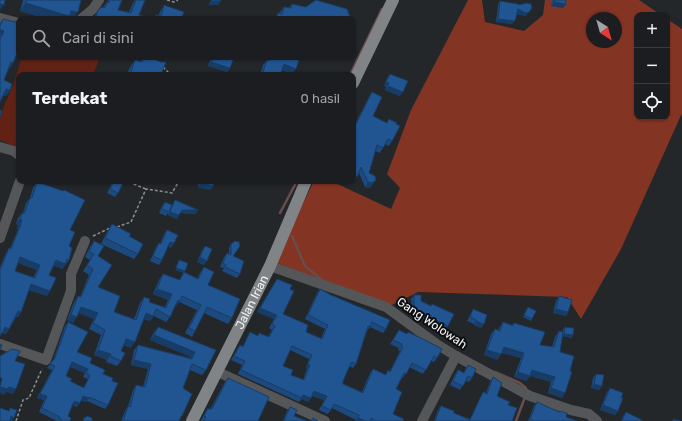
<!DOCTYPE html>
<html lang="id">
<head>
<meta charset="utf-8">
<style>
  :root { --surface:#1b1d20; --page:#242629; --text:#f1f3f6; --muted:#a0a2a5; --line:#393b3e }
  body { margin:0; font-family:Rubik,sans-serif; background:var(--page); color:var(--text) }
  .controls { position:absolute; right:12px; top:12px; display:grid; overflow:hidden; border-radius:8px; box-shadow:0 1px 3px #0004 }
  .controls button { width:36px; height:36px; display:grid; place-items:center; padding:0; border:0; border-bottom:1px solid var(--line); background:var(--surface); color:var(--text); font:20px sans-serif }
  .compass { position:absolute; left:586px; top:12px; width:36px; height:36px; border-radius:50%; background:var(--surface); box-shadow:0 1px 3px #0004; rotate:143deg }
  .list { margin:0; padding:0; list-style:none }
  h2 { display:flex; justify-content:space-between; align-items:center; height:52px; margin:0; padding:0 16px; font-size:17px }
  h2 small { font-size:13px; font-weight:400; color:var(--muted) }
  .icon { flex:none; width:22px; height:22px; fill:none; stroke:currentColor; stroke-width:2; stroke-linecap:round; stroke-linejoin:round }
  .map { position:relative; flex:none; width:682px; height:421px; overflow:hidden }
  .search { position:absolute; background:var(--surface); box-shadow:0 1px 3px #0004; left:16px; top:16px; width:340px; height:44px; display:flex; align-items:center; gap:10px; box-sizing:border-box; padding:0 14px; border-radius:8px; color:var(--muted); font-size:15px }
  .panel { position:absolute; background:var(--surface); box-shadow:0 1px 3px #0004; left:16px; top:72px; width:340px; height:112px; border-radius:8px }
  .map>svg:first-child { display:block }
</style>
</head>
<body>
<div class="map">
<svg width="682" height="421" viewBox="0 0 682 421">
  <rect width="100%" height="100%" fill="#24272a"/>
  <polygon fill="#612215" points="22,57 100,57 93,75 19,75 19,148 0,140 0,116 13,85"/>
  <path fill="#843423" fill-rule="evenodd" d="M468,0H482L485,22L524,31L543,15L545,0H639L661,15H637V117H667V19L682,29V113L621,249L581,319L567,297L418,292L392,305L274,262L314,181H331L391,209L400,188L387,174L411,110ZM592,18H616V42H592Z"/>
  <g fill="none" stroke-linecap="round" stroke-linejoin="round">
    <g stroke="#6a4d4b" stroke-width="2.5">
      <polyline points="350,75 382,9"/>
      <polyline points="280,213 297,181"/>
      <polyline points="292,236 305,266 322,280"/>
      <polyline points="495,372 520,383 526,388"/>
      <polyline points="516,421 525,397"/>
    </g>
    <g stroke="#8b8d90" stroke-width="1.5" stroke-dasharray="3 2" stroke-linecap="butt">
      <polyline points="167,0 174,2 178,0"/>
      <polyline points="163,67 171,75"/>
      <polyline points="132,181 131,183 146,189"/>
      <polyline points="117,227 131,222 146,189 172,193 179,181"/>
      <polyline points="93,236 110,228"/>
      <polyline points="16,421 23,400 29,398 42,369"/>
    </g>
    <g stroke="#545657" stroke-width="10">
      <polyline points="0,18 19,23"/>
      <polyline points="81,19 93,9 99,0"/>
      <polyline points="0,147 14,151 19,155"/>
      <polyline points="0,238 20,181"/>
      <polyline points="270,266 386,307 438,345 456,356 530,396 571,410 589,414 597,421"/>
      <polyline points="0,344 46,360 71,291 71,274 85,241"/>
      <polyline points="218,372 325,421"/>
      <polyline points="422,421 456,356"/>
    </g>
    <g stroke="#818487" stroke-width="12">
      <polyline points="353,83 393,0"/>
      <path id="s1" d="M192,421L270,266L306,181"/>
    </g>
  </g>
  <g fill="#1c497e" fill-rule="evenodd">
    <polygon points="23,0 81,0 73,19 47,19 20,11"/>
    <polygon points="109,0 122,0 118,10 129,12 133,3 135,0 145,0 139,15 142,19 93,19 98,10 103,7"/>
    <polygon points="552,0 566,0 566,4 563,8 551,6"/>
    <polygon points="500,1 518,5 526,16 524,16 517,14 512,24 496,22 498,5"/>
    <polygon points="292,4 351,19 274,19 278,13 279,13 284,7 289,8"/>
    <polygon points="164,5 181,19 154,19 156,15 158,16 160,12"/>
    <polygon points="3,19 19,54 17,54 13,63 10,68 9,68 4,80 10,90 6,96 3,95 0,102 0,22"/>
    <polygon points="143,57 148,57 161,75 127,75 129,69 135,60 140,62"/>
    <polygon points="211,57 234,57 230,68 227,72 208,66"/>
    <polygon points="269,57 296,57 292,74 282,70 280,75 260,75 263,65 267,60"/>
    <polygon points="390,74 400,96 385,90 386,87 384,86 387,78"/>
    <polygon points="372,92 373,116 386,123 389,119 396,124 392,141 389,146 385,144 380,153 375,151 369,173 371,187 369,188 365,187 359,173 354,181 353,181 353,128 369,97"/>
    <polygon points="113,181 124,181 118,193 115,197 107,193"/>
    <polygon points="191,181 214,181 210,190 198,187 199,185"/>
    <path d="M37,182L70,230L69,260L62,269L54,265L49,275L47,296L29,290L21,312L18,317H16L9,329L6,334L2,333L0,336V267L6,253L9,248L10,249L18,229H17L18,225L16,224L18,218L22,213H23L26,203L30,198L33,188ZM18,263L37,270L33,278L15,271Z"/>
    <polygon points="175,200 196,214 180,213 177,219 168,215 168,213 166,216 159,213 162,206 165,202 171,207"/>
    <polygon points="112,224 129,236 138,254 134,259 101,244 108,230"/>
    <polygon points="167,230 174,243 171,248 168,246 162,260 159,265 150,261 156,247 159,243 160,244 164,234"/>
    <polygon points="94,241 98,256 98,287 114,312 134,319 140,303 144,297 149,302 165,307 168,300 153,294 159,280 163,274 179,280 184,272 197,279 200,273 204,267 208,285 232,318 228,324 204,313 192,337 185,333 197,310 179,302 176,306 175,306 170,317 166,322 154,316 150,321 144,319 131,348 124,345 121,351 121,361 117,366 106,362 107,360 94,355 101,335 89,329 94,319 79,313 73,323 67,320 74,302 78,296 80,297 89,275 83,271 90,260 85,257 90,247"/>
    <polygon points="231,244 233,256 240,274 237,278 222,271 224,268 220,267 224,257 227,253 229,254 229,248"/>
    <polygon points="205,246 204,265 197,262 202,250"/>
    <path d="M277,279L290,289L283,314L306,332L321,338L325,329L305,319L317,293L320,289L386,329L383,333L370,327L367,331L356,364L353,368L349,366L343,381V384L362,392L370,373L373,369L385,375L388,370L390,371L400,351L398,350L399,348L390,344L399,330L437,358L434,362L431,361L423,374L409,367L403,378L402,377L396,389L393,414L403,421H355L356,420L332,408L328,414L319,410L324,400L312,396L308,402L301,399L299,402L238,374L242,365L231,360L237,349L240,345L243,346L247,337L250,332L257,336L259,333L268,337L272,330L269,328L274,319L257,312ZM290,350L309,359L306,368L307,369L303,380L291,375L283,366Z"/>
    <polygon points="414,295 421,301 431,306 432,304 448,326 445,330 412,313 411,299"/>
    <polygon points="559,296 568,312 566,316 553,313 556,301"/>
    <polygon points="528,307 532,319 531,321 523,317"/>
    <polygon points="473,309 484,324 481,328 474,325 474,324 467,321"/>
    <path d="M68,322L77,352L112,381L108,405L105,409L87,401L86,402L81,400L77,407L72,405L68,416L70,421H57L39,412L44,400L37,398L52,370L47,368L53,361L65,326ZM70,367L85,373L83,377L88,379L83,388L70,381L66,376Z"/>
    <polygon points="503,322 512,325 514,323 540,345 552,347 555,337 559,331 560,352 570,371 565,393 562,398 548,393 551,382 530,376 526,381 514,377 521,358 502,353 497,360 484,355 491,334 495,329 498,330"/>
    <polygon points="158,327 216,350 206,370 202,375 190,370 183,388 182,416 179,421 121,421 125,411 128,406 133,390 136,385 143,387 148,369 131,365 134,350 138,345 191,358 191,357 150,340 154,332"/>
    <polygon points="565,327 572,338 562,336 563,329"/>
    <polygon points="468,365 472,378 469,382 465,381 460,390 450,385 455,374 458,370 464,373"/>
    <polygon points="596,374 602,386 599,390 591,388 593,378"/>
    <polygon points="493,377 497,396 508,405 512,421 434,421 438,410 441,406 454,413 470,419 481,396 483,392 486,393 490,382"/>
    <polygon points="228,378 258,421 202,421 201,420 208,408 210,409 211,408 225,382"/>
    <polygon points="610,388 621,398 618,411 615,415 600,410 607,392"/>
    <polygon points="537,402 566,417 577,421 528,421 534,406"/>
    <polygon points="290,407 294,416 307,421 283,421 287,411"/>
    <polygon points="626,412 642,421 621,421 623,416"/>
  </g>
  <g fill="#173c66">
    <polygon points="221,1 218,5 208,5 210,2"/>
    <polygon points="554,2 566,4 563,8 551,6"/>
    <polygon points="26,3 71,11 78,12 73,19 47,19 20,11"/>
    <polygon points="0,4 4,5 0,10"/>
    <polygon points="518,9 529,12 526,16 524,16 515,13"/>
    <polygon points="498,19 515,21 512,24 496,22"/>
    <polygon points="0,30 4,31 0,36"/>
    <polygon points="19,48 19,54 15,53"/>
    <polygon points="11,62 13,63 10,68 7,67"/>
    <polygon points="211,62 230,68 227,72 208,66"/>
    <polygon points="284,64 296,69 292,74 281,69"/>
    <polygon points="386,82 389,83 386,87 384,86"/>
    <polygon points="388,86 403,92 400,96 385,90"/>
    <polygon points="6,89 10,90 6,96 2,94"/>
    <polygon points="353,175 357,177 354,181 353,181"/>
    <polygon points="368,182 374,182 371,187 369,188 365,187"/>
    <polygon points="201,183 213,186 210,190 198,187"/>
    <polygon points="182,210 198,210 196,214 179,213"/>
    <polygon points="170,212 179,215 177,219 168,215"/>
    <polygon points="20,219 22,220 18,225 16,224"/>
    <polygon points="20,224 21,224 18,229 17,229"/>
    <polygon points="170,242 174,243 171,248 167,246"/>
    <polygon points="20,257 40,265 37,270 16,262"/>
    <polygon points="200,257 207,261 204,265 197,262"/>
    <polygon points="56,260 65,264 62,269 52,265"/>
    <polygon points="176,268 185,271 183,273 175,270"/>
    <polygon points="31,284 50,291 47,296 28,289"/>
    <polygon points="157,289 172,294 168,300 153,294"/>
    <polygon points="178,300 180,301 176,306 174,306"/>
    <polygon points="81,307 98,313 94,319 77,312"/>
    <polygon points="260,308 277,315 274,319 257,312"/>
    <polygon points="556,309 568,312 566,316 553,313"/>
    <polygon points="18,311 21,312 18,317 15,316"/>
    <polygon points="146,313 153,316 150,321 142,319"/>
    <polygon points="71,315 77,317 73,323 67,320"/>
    <polygon points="476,321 484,324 481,328 474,325"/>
    <polygon points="5,327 9,329 6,334 2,333 0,336 0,335"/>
    <polygon points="564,334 573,335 572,338 562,336"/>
    <polygon points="154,335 195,352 191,357 150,340"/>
    <polygon points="126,339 135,342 131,348 122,345"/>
    <polygon points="504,347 524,353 521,358 500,352"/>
    <polygon points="98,350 111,354 107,360 94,355"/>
    <polygon points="487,350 501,354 497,360 484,355"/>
    <polygon points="134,360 151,364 148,369 131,365"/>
    <polygon points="72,362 88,369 85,373 69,366"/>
    <polygon points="308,364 310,365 307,369 306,368"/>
    <polygon points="532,370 555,377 551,382 530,376 526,381 514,377 518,372"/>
    <polygon points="594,384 602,386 599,390 591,388"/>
    <polygon points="0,387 9,387 16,389 13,394 6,392 4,395 0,393"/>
    <polygon points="551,388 565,393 562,398 548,393"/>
    <polygon points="314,391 327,396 324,400 311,395"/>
    <polygon points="40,394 47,396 44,400 37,398"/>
    <polygon points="303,395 311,398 308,402 301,399"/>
    <polygon points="83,396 89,398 86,402 80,400"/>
    <polygon points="74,401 80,403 77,407 71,405"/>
    <polygon points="603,405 618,411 615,415 600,410"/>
    <polygon points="11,416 14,418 12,421 8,421"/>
    <polygon points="358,418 366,421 356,421"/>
  </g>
  <g fill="#215592" stroke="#173c66" fill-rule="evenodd">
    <polygon points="0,0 5,0 4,5 0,4"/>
    <polygon points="27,0 81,0 78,12 71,11 69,16 26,3"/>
    <polygon points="110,0 122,0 118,10 131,13 136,0 145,0 139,15 143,16 142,19 95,19 98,10 102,7 105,8 107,2 109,3"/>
    <polygon points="212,0 221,0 221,1 210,2"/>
    <polygon points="316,0 347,9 351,19 276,19 278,13 282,14 284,7 291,8 292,4 306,7"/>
    <polygon points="555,0 566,0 566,4 554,2"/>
    <polygon points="500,1 518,4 518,5 527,3 531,4 532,8 529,12 526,13 518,9 515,21 498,19"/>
    <polygon points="164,5 184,12 181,19 155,19 156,15 161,16"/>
    <polygon points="3,19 19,23 19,48 13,63 11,62 4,80 12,84 10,90 6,89 0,102 0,40 4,31 0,30 0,26"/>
    <polygon points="144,57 148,57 161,62 166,62 161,75 130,75 135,60 142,62"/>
    <polygon points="213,57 234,57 230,68 211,62"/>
    <polygon points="270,57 296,57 295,59 299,60 296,69 284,64 280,75 262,75 267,60 269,61"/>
    <polygon points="299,72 307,75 298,75"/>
    <polygon points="217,73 223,75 216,75"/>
    <polygon points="390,74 408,81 403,92 388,86 389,83 386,82"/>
    <polygon points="372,92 382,97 373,116 387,123 389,119 397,123 396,124 400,126 392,141 388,139 383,148 377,145 369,173 375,176 376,180 372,183 368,182 361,167 357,177 353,175 353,130"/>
    <polygon points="0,110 2,111 0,117"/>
    <polygon points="114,181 124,181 118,193 110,189"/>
    <polygon points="202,181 214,181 213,186 201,183"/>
    <path d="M37,182L63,191L64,190L85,200L70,230L75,232L69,246L72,248L69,260L67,259L65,264L56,260L49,275L56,278L50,291L31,284L21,312L18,311L9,329L5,327L2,333L0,335V270L9,248L11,249L21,224H20L22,220L20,219L22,213L24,214L30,198H32ZM20,257L40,265L35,278L15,271Z"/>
    <polygon points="175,200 198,210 182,210 179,215 170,212"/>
    <polygon points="165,202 172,205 169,212 162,209"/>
    <polygon points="112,224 131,234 129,236 143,244 138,254 105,238"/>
    <polygon points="167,230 178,235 174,243 170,242 162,260 153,256 159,243 161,244"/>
    <polygon points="94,241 104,246 98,256 112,265 98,287 120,296 114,312 136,320 144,297 150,299 149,302 166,308 172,294 157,289 163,274 180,280 184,272 198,279 204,267 214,272 208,285 240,299 232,318 207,307 195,331 189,328 201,305 182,296 180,301 178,300 170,317 156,309 153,316 146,313 135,342 126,339 121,351 125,353 121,361 110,356 111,354 98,350 105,330 93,323 98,313 81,307 77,317 71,315 78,296 81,297 93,269 87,265 94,254 89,252"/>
    <polygon points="235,241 239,242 240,246 233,256 244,261 240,274 225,267 226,265 223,263 227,253 231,255 231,244"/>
    <polygon points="205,246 212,249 207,261 200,257"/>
    <polygon points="179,260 188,263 185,271 176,268"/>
    <path d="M277,279L292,285L290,289L294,291L283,314L308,325L306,332L322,339L328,325L308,315L320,289L331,295L390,320L386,329L372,322L370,327L368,326L356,364L352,362L351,363L343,381V384L363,393L373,369L386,375L388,370L390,372L403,347L401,346L402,344L393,340L399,330L407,334L408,332L425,340L442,349L437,358L434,356L426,370L412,363L406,374L404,373L396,389L402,392L393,414L404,419L403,421H376L371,418L370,421H366L358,418L359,415L334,404L331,410L322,406L327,396L314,391L311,398L303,395L302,398L241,370L245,361L234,356L240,345L243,347L250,332L258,336L259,333L269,337L275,326L272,324L277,315L260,308ZM292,346L312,355L308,364L310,365L304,380L291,375L293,370L283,366Z"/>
    <polygon points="414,295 421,295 421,301 431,306 432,304 454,314 448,326 414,309"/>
    <polygon points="559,296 572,300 568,312 556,309"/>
    <polygon points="528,307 536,311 532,319 524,315"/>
    <polygon points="473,309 487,315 484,324 476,321 476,320 470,317"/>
    <path d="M68,322L88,332L77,352L92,358L90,363L105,370L103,374L113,378L112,381L118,383L108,405L89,397V398L83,396L80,403L74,401L68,416L71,418L70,421H61L62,420L59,418L60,417L42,408L47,396L40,394L55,366L50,364L55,358ZM72,362L88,369L86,373L90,375L84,388L70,381L72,379L66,376Z"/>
    <polygon points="503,322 513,326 514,323 545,332 540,345 554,347 559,331 563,332 560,352 574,356 570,371 572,372 565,393 551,388 555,377 532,370 530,376 518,372 524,353 504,347 501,354 487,350 495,329 500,331"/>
    <polygon points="158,327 216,350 206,370 192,364 183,388 192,394 182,416 181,416 179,421 123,421 128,406 130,407 136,385 145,387 151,364 134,360 138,345 192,359 195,352 154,335"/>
    <polygon points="565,327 574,328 573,335 564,334"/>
    <polygon points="0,344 2,345 0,350"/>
    <polygon points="12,349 20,351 15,361 25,364 16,389 9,387 8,389 0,387 2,378 0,378 0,356"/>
    <polygon points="468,365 476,369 472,378 468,376 463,386 453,381 458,370 464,373"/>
    <polygon points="596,374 604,375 602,386 594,384"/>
    <polygon points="493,377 502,383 497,396 510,402 508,405 517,408 512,421 435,421 441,406 454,411 454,413 470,420 483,392 487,394"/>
    <polygon points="228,378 269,397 258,421 204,421 206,417 204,416 208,408 210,410 211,408 212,409"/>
    <polygon points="610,388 623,393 621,398 623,398 618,411 603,405"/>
    <polygon points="537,402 559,412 559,411 567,413 566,417 577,421 534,421 530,419"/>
    <polygon points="290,407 297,410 294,416 307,421 284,421"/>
    <polygon points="0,408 9,411 10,408 17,410 14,418 11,416 10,421 0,421"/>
    <polygon points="626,412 642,420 642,421 622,421"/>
    <polygon points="87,416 92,418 92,421 84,421 83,419"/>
    <polygon points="313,418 318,421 311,421"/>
    <polygon points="673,419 680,421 673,421"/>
  </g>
  <g text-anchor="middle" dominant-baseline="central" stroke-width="4" stroke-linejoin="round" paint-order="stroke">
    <g font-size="12" fill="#f2f4f6" stroke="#0e0f11">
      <text stroke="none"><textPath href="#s1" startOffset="133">Jalan Irian</textPath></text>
      <text transform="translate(432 323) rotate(34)">Gang Wolowah</text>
    </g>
  </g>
</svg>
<div class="controls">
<button>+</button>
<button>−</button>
<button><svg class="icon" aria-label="locate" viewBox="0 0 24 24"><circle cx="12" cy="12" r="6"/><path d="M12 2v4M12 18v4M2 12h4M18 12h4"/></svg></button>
</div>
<svg class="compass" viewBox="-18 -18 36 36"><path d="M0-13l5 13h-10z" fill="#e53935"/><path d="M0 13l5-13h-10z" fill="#a0a2a5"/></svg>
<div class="search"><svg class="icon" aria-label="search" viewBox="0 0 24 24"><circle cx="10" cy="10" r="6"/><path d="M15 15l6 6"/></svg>Cari di sini</div>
<section class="panel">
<h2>Terdekat<small>0 hasil</small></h2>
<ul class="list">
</ul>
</section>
</div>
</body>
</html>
